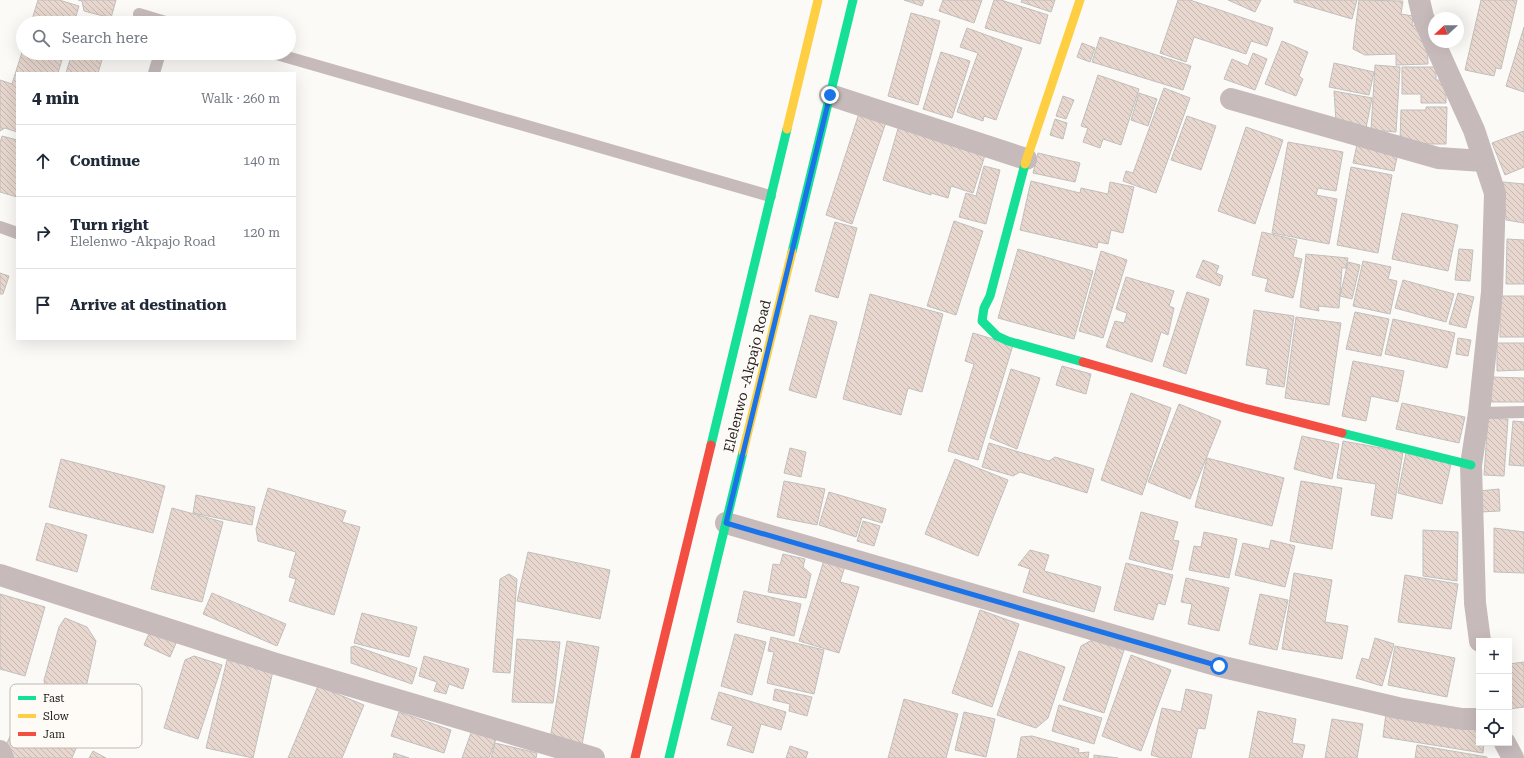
<!DOCTYPE html>
<html lang="en">
<head>
<meta charset="utf-8">
<style>
  :root { --surface:#fff; --page:#f2f2f3; --text:#1f2937; --muted:#747a83; --line:#e0e1e3 }
  body { margin:0; font-family:"Roboto Serif",serif; background:var(--page); color:var(--text) }
  .controls { position:absolute; right:12px; bottom:12px; display:grid; overflow:hidden; border-radius:0px; box-shadow:0 4px 16px #0002 }
  .controls button { width:36px; height:36px; display:grid; place-items:center; padding:0; border:0; border-bottom:1px solid var(--line); background:var(--surface); color:var(--text); font:20px sans-serif }
  .compass { position:absolute; left:1428px; top:12px; width:36px; height:36px; border-radius:50%; background:var(--surface); box-shadow:0 4px 16px #0002; rotate:249deg }
  .stop { position:absolute; width:12px; height:12px; margin:-9px; border:3px solid #1a73e8; border-radius:50%; background:#fff }
  .stop.end { background:#1a73e8; border-color:#fff; box-shadow:0 1px 4px #0008 }
  .list { margin:0; padding:0; list-style:none }
  h2 { display:flex; justify-content:space-between; align-items:center; height:52px; margin:0; padding:0 16px; font-size:17px }
  h2 small { font-size:13px; font-weight:400; color:var(--muted) }
  .list li { display:grid; grid-template-columns:26px 1fr auto; gap:12px; align-items:center; box-sizing:border-box; height:72px; padding:0 16px; border-top:1px solid var(--line) }
  .list b { display:block; font-size:15px; white-space:nowrap }
  .list p { margin:0; font-size:13px; white-space:nowrap; color:var(--muted) }
  .list em { font-size:13px; font-style:normal; color:var(--muted) }
  .icon { flex:none; width:22px; height:22px; fill:none; stroke:currentColor; stroke-width:2; stroke-linecap:round; stroke-linejoin:round }
  .map { position:relative; flex:none; width:1524px; height:758px; overflow:hidden }
  .search { position:absolute; background:var(--surface); box-shadow:0 4px 16px #0002; left:16px; top:16px; width:280px; height:44px; display:flex; align-items:center; gap:10px; box-sizing:border-box; padding:0 14px; border-radius:22px; color:var(--muted); font-size:15px }
  .panel { position:absolute; background:var(--surface); box-shadow:0 4px 16px #0002; left:16px; top:72px; width:280px; height:268px; border-radius:0px }
  .map>svg:first-child { display:block }
</style>
</head>
<body>
<div class="map">
<svg width="1524" height="758" viewBox="0 0 1524 758">
  <defs>
    <pattern id="building-back-hatch" width="6" height="6" patternUnits="userSpaceOnUse"><rect width="6" height="6" fill="#e7d7ce"/><path d="M-1 5l2 2M0 0l6 6M5-1l2 2" fill="none" stroke="#c6b8b1"/></pattern>
  </defs>
  <rect width="100%" height="100%" fill="#fcfaf7"/>
  <g fill="url(#building-back-hatch)" stroke="#c1bfbd">
    <polygon points="38,0 59,0 79,6 74,23 31,23"/>
    <polygon points="78,0 116,0 111,18 84,11 82,1"/>
    <polygon points="904,0 924,0 922,6"/>
    <polygon points="943,0 982,0 974,23 939,11"/>
    <polygon points="994,0 1001,0 1048,15 1040,44 985,28"/>
    <polygon points="1022,0 1055,0 1051,12 1021,2"/>
    <polygon points="1178,0 1190,0 1273,28 1267,46 1251,41 1246,54 1194,37 1186,62 1160,53"/>
    <polygon points="1228,0 1261,0 1255,12"/>
    <polygon points="1294,0 1357,0 1352,19 1294,2"/>
    <polygon points="1359,0 1403,1 1401,14 1413,16 1412,25 1417,26 1427,42 1428,64 1396,65 1396,54 1365,55 1353,49"/>
    <polygon points="1481,0 1517,0 1501,69 1496,68 1494,76 1465,70"/>
    <polygon points="911,13 940,21 918,105 888,96"/>
    <polygon points="1524,27 1524,92 1506,86"/>
    <polygon points="967,28 1022,48 996,120 984,116 983,121 957,112 978,53 960,47"/>
    <polygon points="1100,37 1191,66 1183,90 1092,62"/>
    <polygon points="1282,41 1308,52 1299,76 1303,79 1296,96 1265,84"/>
    <polygon points="1082,43 1095,48 1090,62 1077,57"/>
    <polygon points="23,49 23,53 64,53 58,73 17,73 17,132 5,128 0,131 0,80 12,84"/>
    <polygon points="941,52 970,61 952,118 923,109"/>
    <polygon points="72,53 104,53 98,73 66,73"/>
    <polygon points="1253,53 1267,59 1255,90 1224,79 1232,59 1248,66"/>
    <polygon points="1334,63 1374,72 1369,95 1329,87"/>
    <polygon points="1375,65 1400,67 1396,132 1371,130"/>
    <polygon points="1402,67 1436,67 1436,80 1446,80 1446,103 1421,103 1421,94 1402,94"/>
    <polygon points="1098,75 1139,89 1121,145 1103,139 1100,148 1083,142 1088,128 1081,126"/>
    <polygon points="1164,88 1190,98 1156,193 1123,181 1126,171 1133,173"/>
    <polygon points="1334,91 1372,98 1366,128 1336,122"/>
    <polygon points="1139,93 1157,99 1148,126 1131,120"/>
    <polygon points="1063,96 1074,100 1066,119 1056,116"/>
    <polygon points="864,98 891,107 852,224 826,215"/>
    <polygon points="1426,107 1447,107 1446,144 1411,144 1400,141 1401,110 1426,110"/>
    <polygon points="1187,116 1216,126 1201,170 1171,160"/>
    <polygon points="1055,119 1067,123 1063,139 1050,135"/>
    <polygon points="900,122 986,152 973,193 951,186 948,198 931,193 931,195 883,180"/>
    <polygon points="1246,127 1283,140 1255,224 1218,211"/>
    <polygon points="1524,131 1524,167 1505,175 1492,143"/>
    <polygon points="2,136 17,140 17,197 0,192 0,143"/>
    <polygon points="1358,140 1399,148 1394,171 1353,163"/>
    <polygon points="1288,142 1343,152 1336,191 1318,188 1316,195 1337,199 1329,244 1272,233"/>
    <polygon points="1038,153 1080,163 1075,182 1033,173"/>
    <polygon points="984,166 1000,170 986,224 959,217 966,193 976,196"/>
    <polygon points="1351,167 1392,175 1378,253 1337,245"/>
    <polygon points="1031,181 1080,193 1081,188 1108,194 1110,182 1134,187 1123,233 1111,230 1108,244 1098,242 1097,248 1020,230"/>
    <polygon points="1503,182 1524,184 1524,223 1506,220"/>
    <polygon points="1402,213 1458,225 1448,271 1392,259"/>
    <polygon points="954,221 983,231 956,315 927,306"/>
    <polygon points="835,222 857,228 838,298 815,291"/>
    <polygon points="1262,232 1297,240 1293,257 1302,259 1293,298 1265,291 1268,279 1252,275"/>
    <polygon points="1507,239 1524,240 1524,284 1506,284"/>
    <polygon points="1018,249 1093,271 1074,339 998,318"/>
    <polygon points="1459,249 1473,250 1470,281 1455,280"/>
    <polygon points="1101,251 1127,260 1103,338 1079,331"/>
    <polygon points="1306,254 1348,258 1346,268 1342,268 1339,308 1318,306 1319,311 1300,307"/>
    <polygon points="1203,260 1219,266 1216,273 1223,276 1220,286 1196,277"/>
    <polygon points="1363,261 1391,267 1388,279 1397,281 1390,314 1353,306"/>
    <polygon points="1348,262 1360,265 1352,299 1340,296"/>
    <polygon points="0,273 9,276 3,294 0,294"/>
    <polygon points="1126,277 1174,291 1169,306 1174,308 1168,335 1161,332 1152,362 1106,347 1115,321 1124,323 1127,313 1116,309"/>
    <polygon points="1403,280 1454,294 1446,322 1395,308"/>
    <polygon points="1187,292 1209,299 1186,374 1163,366"/>
    <polygon points="1458,293 1474,297 1466,328 1449,324"/>
    <polygon points="870,294 943,314 922,392 908,388 901,415 843,399"/>
    <rect x="1500" y="296" width="24" height="41"/>
    <polygon points="1254,310 1294,316 1284,387 1266,384 1268,369 1246,365"/>
    <polygon points="1355,312 1389,319 1381,356 1346,349"/>
    <polygon points="810,315 837,322 816,398 789,390"/>
    <polygon points="1296,317 1341,323 1329,405 1285,398"/>
    <polygon points="1393,319 1455,333 1447,368 1385,354"/>
    <polygon points="973,333 1013,345 978,460 948,451 974,364 965,361"/>
    <polygon points="1458,338 1471,340 1468,356 1456,354"/>
    <polygon points="1497,343 1524,343 1524,370 1497,371"/>
    <polygon points="1353,361 1404,371 1398,402 1371,396 1366,421 1342,416"/>
    <polygon points="1062,366 1091,374 1086,394 1056,385"/>
    <polygon points="1011,369 1040,378 1017,449 990,438"/>
    <polygon points="1492,377 1524,378 1524,402 1491,402"/>
    <polygon points="1131,393 1171,408 1142,495 1101,480"/>
    <polygon points="1402,403 1465,417 1459,443 1396,429"/>
    <polygon points="1179,404 1221,421 1190,499 1148,482"/>
    <polygon points="1488,418 1508,419 1504,476 1484,475"/>
    <polygon points="1513,421 1524,422 1524,466 1509,465"/>
    <polygon points="1302,436 1339,444 1332,479 1294,469"/>
    <polygon points="1343,441 1403,452 1392,519 1371,515 1376,484 1337,478"/>
    <polygon points="989,443 1049,461 1055,457 1094,469 1087,493 1020,472 1013,476 982,467"/>
    <polygon points="790,448 806,452 801,477 784,473"/>
    <polygon points="1406,453 1451,464 1442,504 1398,493"/>
    <polygon points="1207,458 1284,478 1272,526 1195,507"/>
    <polygon points="61,459 165,486 153,533 49,507"/>
    <polygon points="955,459 1008,480 978,556 925,534"/>
    <polygon points="784,481 825,489 817,525 777,517"/>
    <polygon points="1301,481 1342,488 1332,549 1290,541"/>
    <polygon points="268,488 346,511 342,522 360,527 334,615 289,601 296,579 289,577 296,552 258,541 256,529"/>
    <polygon points="1499,489 1500,511 1480,512 1479,491"/>
    <polygon points="829,492 886,509 882,523 862,517 856,537 819,525"/>
    <polygon points="196,495 255,507 252,525 193,513"/>
    <polygon points="172,508 223,522 202,602 151,589"/>
    <polygon points="1141,512 1178,522 1173,540 1179,541 1172,570 1129,559"/>
    <polygon points="863,521 880,526 874,546 857,541"/>
    <polygon points="46,523 87,535 77,572 36,560"/>
    <polygon points="1494,528 1524,532 1524,573 1494,572"/>
    <polygon points="1423,530 1458,532 1457,581 1423,576"/>
    <polygon points="1204,532 1237,539 1229,578 1189,570 1194,546 1201,547"/>
    <polygon points="1271,540 1295,546 1285,587 1235,575 1243,543 1269,549"/>
    <polygon points="1030,550 1049,555 1044,571 1101,587 1094,612 1023,592 1030,569 1018,565"/>
    <polygon points="528,552 610,570 600,619 517,601"/>
    <polygon points="783,554 805,559 803,567 811,574 806,598 768,592 773,564 780,565"/>
    <polygon points="824,560 845,566 840,582 859,587 839,653 799,641"/>
    <polygon points="1126,563 1173,575 1165,605 1158,603 1153,620 1114,610"/>
    <polygon points="1294,573 1332,580 1325,622 1348,626 1342,659 1282,649"/>
    <polygon points="509,574 517,579 510,673 493,672 500,579"/>
    <polygon points="1405,575 1458,584 1451,629 1398,622"/>
    <polygon points="1186,578 1229,588 1219,631 1188,624 1192,604 1181,602"/>
    <polygon points="744,591 801,604 794,636 737,622"/>
    <polygon points="212,593 286,624 277,646 203,614"/>
    <polygon points="0,594 45,607 25,676 0,669"/>
    <polygon points="1260,594 1288,600 1277,650 1249,644"/>
    <polygon points="980,610 1019,624 992,707 952,693"/>
    <polygon points="362,613 417,627 409,657 354,643"/>
    <polygon points="65,618 87,627 96,641 82,706 46,698 44,680 59,627"/>
    <polygon points="154,622 180,634 170,657 144,645"/>
    <polygon points="735,634 766,642 752,695 721,686"/>
    <polygon points="771,637 824,650 814,694 767,683 774,652 768,651"/>
    <polygon points="1375,638 1394,644 1382,686 1356,678 1362,658 1369,660"/>
    <polygon points="517,639 560,642 553,703 512,702"/>
    <polygon points="1092,640 1124,650 1104,713 1063,700 1081,646"/>
    <polygon points="567,641 599,647 582,745 550,739"/>
    <polygon points="355,646 417,668 412,684 351,663 351,647"/>
    <polygon points="1395,646 1455,658 1447,697 1388,685"/>
    <polygon points="1019,651 1065,667 1048,718 1036,728 997,715"/>
    <polygon points="1131,655 1171,670 1141,751 1102,736"/>
    <polygon points="194,656 222,665 198,739 164,728 185,660"/>
    <polygon points="424,656 469,669 463,689 449,684 446,694 434,691 437,682 419,676"/>
    <polygon points="227,660 273,671 253,758 206,748"/>
    <polygon points="1524,662 1524,707 1509,709 1509,664"/>
    <polygon points="318,686 364,705 342,758 288,758"/>
    <polygon points="775,689 812,697 807,716 789,711 790,704 773,700"/>
    <polygon points="1186,689 1212,695 1205,729 1198,728 1191,758 1162,758 1151,755 1162,708 1181,712"/>
    <polygon points="719,692 786,712 781,730 761,724 753,753 727,745 733,726 711,719"/>
    <polygon points="904,699 958,714 946,758 888,758"/>
    <polygon points="1059,705 1102,718 1094,744 1052,731"/>
    <polygon points="1258,711 1296,719 1292,743 1305,745 1302,758 1249,758"/>
    <polygon points="399,712 451,730 444,753 391,736"/>
    <polygon points="964,712 995,719 986,757 955,750"/>
    <polygon points="1386,713 1479,727 1479,743 1484,743 1483,753 1383,737"/>
    <polygon points="19,717 77,746 72,758 0,758"/>
    <polygon points="1332,719 1363,724 1357,758 1325,758"/>
    <polygon points="472,730 496,739 489,758 462,758"/>
    <polygon points="1032,736 1079,749 1078,753 1089,752 1088,758 1017,758 1021,737"/>
    <polygon points="495,743 537,753 536,758 491,758"/>
    <polygon points="1417,745 1487,757 1487,758 1415,758"/>
    <polygon points="790,746 808,752 806,758 786,758"/>
    <polygon points="93,751 106,758 89,758"/>
    <polygon points="394,753 409,758 393,758"/>
    <polygon points="1094,755 1118,758 1094,758"/>
  </g>
  <g fill="none" stroke-linecap="round" stroke-linejoin="round">
    <g stroke="#c6babb" stroke-width="12">
      <polyline points="139,14 169,23"/>
      <polyline points="273,53 770,196"/>
      <polyline points="154,73 160,53"/>
      <polyline points="0,227 17,233"/>
      <polyline points="1479,413 1524,412"/>
    </g>
    <g stroke="#c6babb" stroke-width="22">
      <polyline points="1419,0 1423,17 1434,42"/>
      <polyline points="1434,42 1474,130 1495,193 1492,292 1479,413 1471,465 1475,603 1480,641"/>
      <polyline points="830,95 1026,159"/>
      <polyline points="1231,99 1438,158 1483,161"/>
      <polyline points="726,523 1219,666 1398,708 1462,719 1479,719"/>
      <polyline points="0,575 273,663 594,758"/>
      <polyline points="1505,743 1513,758"/>
      <polyline points="0,751 3,758"/>
    </g>
    <g stroke="#16e098" stroke-width="9">
      <polyline points="1025,164 990,296 984,308 982,321 997,336 1008,341 1083,362"/>
      <polyline points="792,252 853,0"/>
      <polyline points="1342,433 1471,465"/>
      <polyline points="711,445 787,129"/>
      <polyline points="669,758 743,452"/>
    </g>
    <g stroke="#ffcf43" stroke-width="9">
      <polyline points="787,129 818,0"/>
      <polyline points="1025,164 1080,0"/>
      <polyline points="743,452 792,252"/>
    </g>
    <g stroke="#f24e42" stroke-width="9">
      <polyline points="1083,362 1244,408 1342,433"/>
      <polyline points="635,758 711,445"/>
    </g>
  </g>
  <g fill="none" stroke-linecap="round" stroke-linejoin="round">
    <polyline stroke="#1a73e8" stroke-width="5" points="830,95 726,523 1219,666"/>
  </g>
  <g text-anchor="middle" dominant-baseline="central" stroke-width="3" stroke-linejoin="round" paint-order="stroke">
    <g font-size="14" fill="#242221" stroke="#fefaf5">
      <text transform="translate(747 376) rotate(-76)">Elelenwo -Akpajo Road</text>
    </g>
  </g>
  <rect x="10" y="684" width="132" height="64" rx="6" fill="#fefaf5" stroke="#bdb9b5" stroke-width="1"/>
  <rect x="18" y="696" width="18" height="4" fill="#16e098"/>
  <rect x="18" y="714" width="18" height="4" fill="#ffcf43"/>
  <rect x="18" y="732" width="18" height="4" fill="#f24e42"/>
  <g font-size="11" fill="#242221">
    <text x="43" y="702">Fast</text>
    <text x="43" y="720">Slow</text>
    <text x="43" y="738">Jam</text>
  </g>
</svg>
<div class="controls">
<button>+</button>
<button>−</button>
<button><svg class="icon" aria-label="locate" viewBox="0 0 24 24"><circle cx="12" cy="12" r="6"/><path d="M12 2v4M12 18v4M2 12h4M18 12h4"/></svg></button>
</div>
<svg class="compass" viewBox="-18 -18 36 36"><path d="M0-13l5 13h-10z" fill="#e53935"/><path d="M0 13l5-13h-10z" fill="#747a83"/></svg>
<div class="stop" style="left:1219px;top:666px"></div>
<div class="stop end" style="left:830px;top:95px"></div>
<div class="search"><svg class="icon" aria-label="search" viewBox="0 0 24 24"><circle cx="10" cy="10" r="6"/><path d="M15 15l6 6"/></svg>Search here</div>
<section class="panel">
<h2>4 min<small>Walk · 260 m</small></h2>
<ul class="list">
<li><svg class="icon" aria-label="ahead" viewBox="0 0 24 24"><path d="M12 20V5M6 11l6-6 6 6"/></svg><div><b>Continue</b></div><em>140 m</em></li>
<li><svg class="icon" aria-label="right" viewBox="0 0 24 24"><path d="M7 20v-9h11M14 6l5 5-5 5"/></svg><div><b>Turn right</b><p>Elelenwo -Akpajo Road</p></div><em>120 m</em></li>
<li><svg class="icon" aria-label="arrive" viewBox="0 0 24 24"><path d="M6 21V4h12l-3 4 3 4H6"/></svg><div><b>Arrive at destination</b></div></li>
</ul>
</section>
</div>
</body>
</html>
